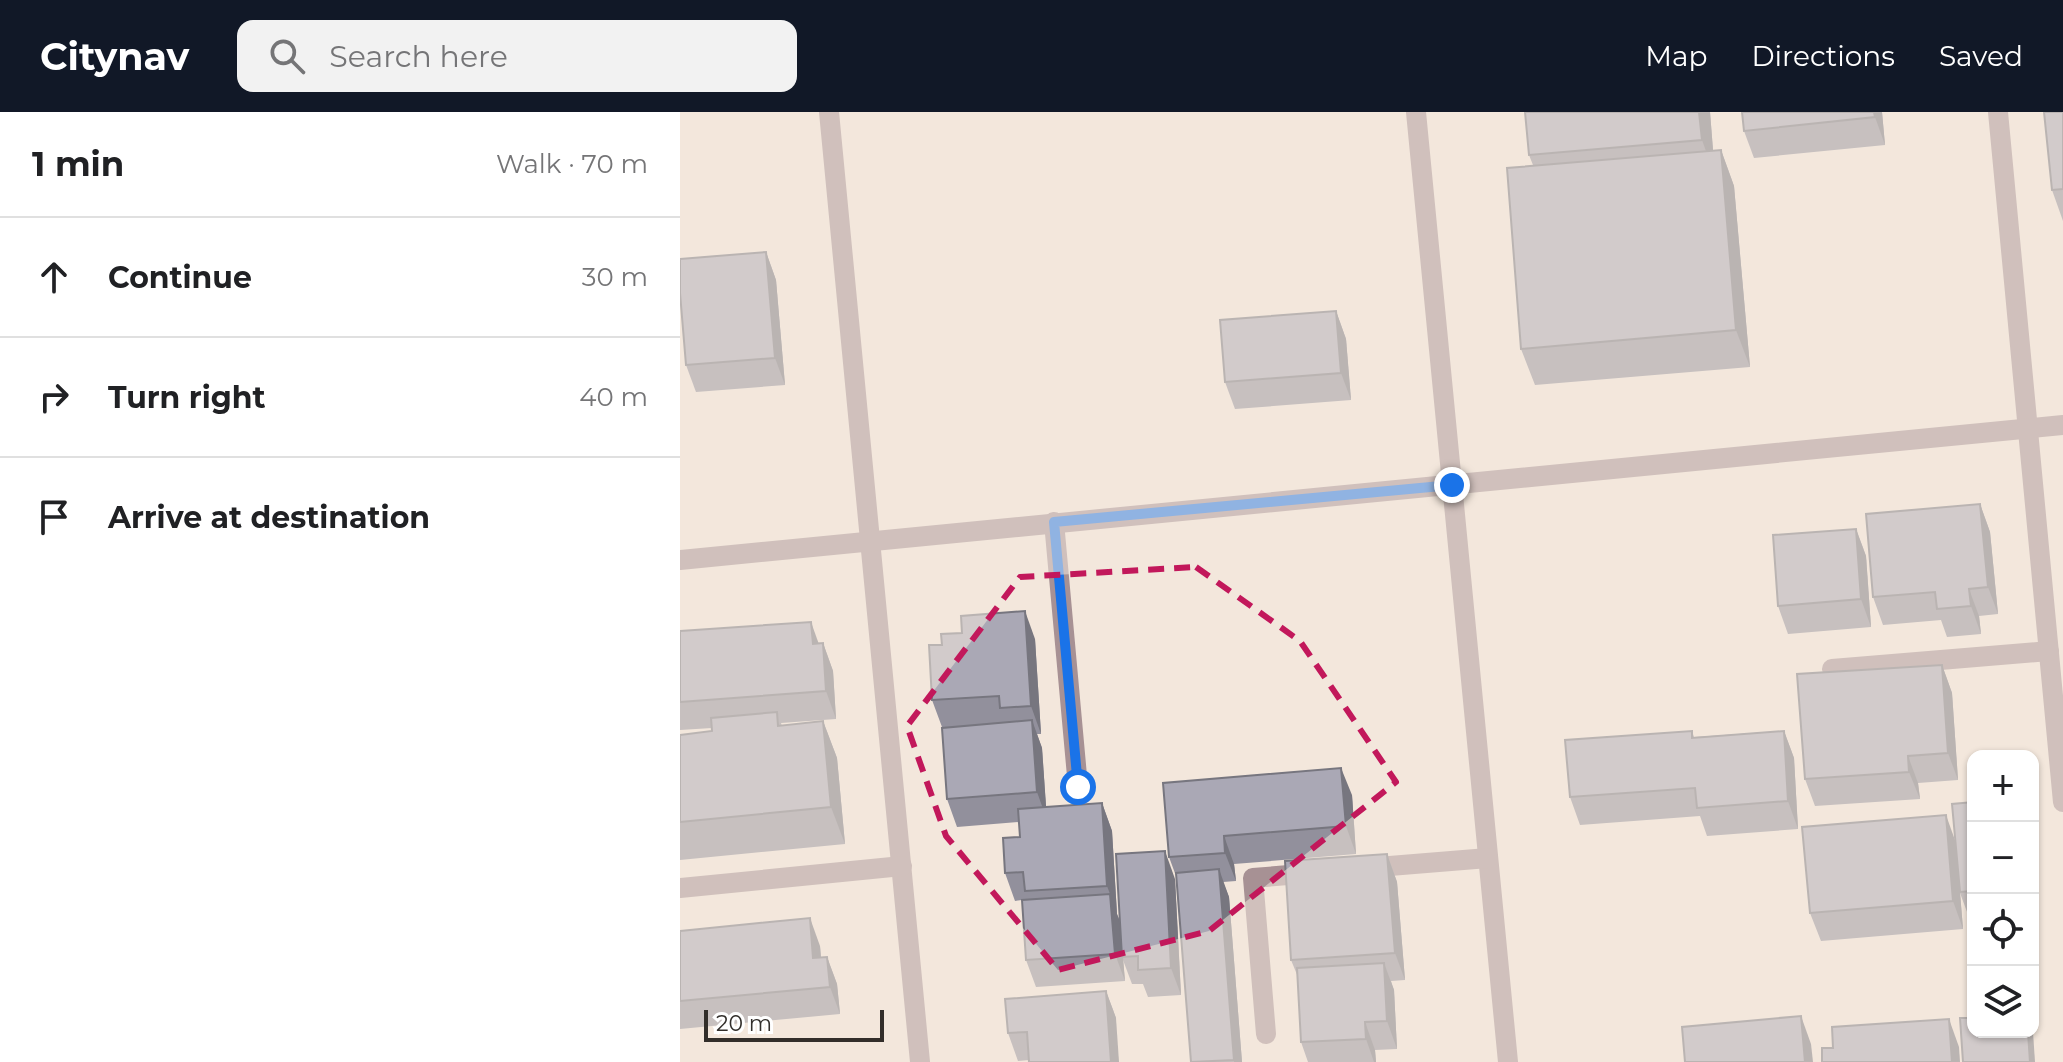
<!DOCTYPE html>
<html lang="en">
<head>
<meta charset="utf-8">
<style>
  :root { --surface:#fff; --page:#f2f2f2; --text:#202124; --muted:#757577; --line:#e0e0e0; --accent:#111827 }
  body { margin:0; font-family:Montserrat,sans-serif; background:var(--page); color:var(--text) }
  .controls { position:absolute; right:24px; bottom:24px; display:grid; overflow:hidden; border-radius:16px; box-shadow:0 2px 6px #0004 }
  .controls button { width:72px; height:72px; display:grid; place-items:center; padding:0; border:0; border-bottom:2px solid var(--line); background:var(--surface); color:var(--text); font:40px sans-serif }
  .scale { position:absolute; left:24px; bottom:20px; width:180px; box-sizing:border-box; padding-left:8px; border:4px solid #322e2a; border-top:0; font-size:22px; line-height:28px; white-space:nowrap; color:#322e2a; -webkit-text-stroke:6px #fff; paint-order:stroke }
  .stop { position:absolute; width:24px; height:24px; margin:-18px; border:6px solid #1a73e8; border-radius:50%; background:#fff }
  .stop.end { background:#1a73e8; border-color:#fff; box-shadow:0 2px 8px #0008 }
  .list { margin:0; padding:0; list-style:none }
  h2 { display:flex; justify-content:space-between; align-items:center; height:104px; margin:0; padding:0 32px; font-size:34px }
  h2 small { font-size:26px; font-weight:400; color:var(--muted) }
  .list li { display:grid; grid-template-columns:52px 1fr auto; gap:24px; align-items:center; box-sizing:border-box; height:120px; padding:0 32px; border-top:2px solid var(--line) }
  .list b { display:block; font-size:30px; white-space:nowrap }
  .list em { font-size:26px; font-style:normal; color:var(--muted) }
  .icon { flex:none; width:44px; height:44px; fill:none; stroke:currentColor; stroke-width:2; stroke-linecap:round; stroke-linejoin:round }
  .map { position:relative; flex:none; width:1383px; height:950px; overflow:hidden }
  header { display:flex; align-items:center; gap:48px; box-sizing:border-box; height:112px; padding:0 40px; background:var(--accent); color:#fff }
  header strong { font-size:38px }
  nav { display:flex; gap:44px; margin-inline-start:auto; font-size:28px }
  .search { width:560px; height:72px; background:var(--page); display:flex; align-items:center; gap:20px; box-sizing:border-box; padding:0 28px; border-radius:16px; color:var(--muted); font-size:30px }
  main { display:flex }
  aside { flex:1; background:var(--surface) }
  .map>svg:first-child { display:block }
</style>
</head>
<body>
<header>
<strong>Citynav</strong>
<div class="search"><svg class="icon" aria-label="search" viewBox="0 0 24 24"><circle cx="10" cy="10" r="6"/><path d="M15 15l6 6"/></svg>Search here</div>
<nav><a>Map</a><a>Directions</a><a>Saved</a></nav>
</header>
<main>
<aside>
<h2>1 min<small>Walk · 70 m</small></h2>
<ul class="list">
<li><svg class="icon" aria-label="ahead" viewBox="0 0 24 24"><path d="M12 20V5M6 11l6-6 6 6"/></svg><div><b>Continue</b></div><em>30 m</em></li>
<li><svg class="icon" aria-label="right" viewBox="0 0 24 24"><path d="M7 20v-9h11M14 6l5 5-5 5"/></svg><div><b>Turn right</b></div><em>40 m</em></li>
<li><svg class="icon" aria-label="arrive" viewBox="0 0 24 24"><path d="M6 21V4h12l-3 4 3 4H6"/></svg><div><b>Arrive at destination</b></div></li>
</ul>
</aside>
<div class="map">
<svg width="1383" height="950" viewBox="0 0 1383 950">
  <rect width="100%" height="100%" fill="#f3e7dc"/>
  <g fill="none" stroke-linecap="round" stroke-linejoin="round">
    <g stroke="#a79194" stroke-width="20">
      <polyline points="149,0 240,950"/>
      <polyline points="736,0 828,950"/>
      <polyline points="1318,0 1383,690"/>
      <polyline points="374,410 398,675"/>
      <polyline points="0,448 1383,313"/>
      <polyline points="1152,557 1369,539"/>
      <polyline points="685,756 808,746"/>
      <polyline points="0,776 222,754"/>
      <polyline points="586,922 573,766 633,761"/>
    </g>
  </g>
  <g fill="#92909c">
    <polygon points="845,0 1030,0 1033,38 1041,38 1054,74 1070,255 855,273 841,237 853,53 849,43"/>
    <polygon points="1062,0 1202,0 1205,33 1074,46 1064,19"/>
    <polygon points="1383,0 1383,109 1372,78"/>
    <polygon points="86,140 96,168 105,273 16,280 6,253"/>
    <polygon points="656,199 666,227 671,288 555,297 545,270"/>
    <polygon points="1300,392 1310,420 1318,502 1299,504 1301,522 1267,525 1261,508 1203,513 1193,485"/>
    <polygon points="1176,417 1186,444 1191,515 1108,522 1098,494"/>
    <polygon points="0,519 143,531 153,559 156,607 101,611 102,614 143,609 157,646 165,732 0,748 0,623 32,619 32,616 0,618"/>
    <polygon points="282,521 355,527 361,622 357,622 362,636 366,695 422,691 432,719 437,802 440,809 495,767 501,883 468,885 463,872 452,872 443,848 445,869 356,875 346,848 342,788 335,789 325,761 340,725 339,710 277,715 267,687 262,615 252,588 262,533"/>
    <polygon points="1262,553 1272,581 1278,668 1238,671 1240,687 1135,694 1125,667"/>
    <polygon points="1012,619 1014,625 1104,619 1114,646 1118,717 1027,724 1020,704 900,713 890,685"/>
    <polygon points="483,671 672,683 676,742 554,752 556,769 543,770 549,785 562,950 511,950 496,764 489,745"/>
    <polygon points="1293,690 1293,808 1290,808 1280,781 1283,817 1141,829 1130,801 1275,728"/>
    <polygon points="707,742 717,770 725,868 711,869 714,878 717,937 695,938 696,950 628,950 621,930 618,865 611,848"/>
    <polygon points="0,819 140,834 141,845 147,845 157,872 160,902 0,917"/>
    <polygon points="426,879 436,906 349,948 338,949 328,921"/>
  </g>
  <g fill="#77767f">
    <polygon points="1019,0 1030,0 1035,64 1022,28"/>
    <polygon points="1194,0 1202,0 1205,33 1195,5"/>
    <polygon points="1041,38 1054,74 1070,255 1056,218"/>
    <polygon points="86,140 96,168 105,273 95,246"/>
    <polygon points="656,199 666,227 671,288 661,261"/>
    <polygon points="1300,392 1310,420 1318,502 1308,475"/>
    <polygon points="1176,417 1186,444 1191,515 1181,487"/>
    <polygon points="1289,477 1299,504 1301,522 1291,494"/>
    <polygon points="345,499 355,527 361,622 351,594"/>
    <polygon points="131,510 141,538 133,532"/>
    <polygon points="143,531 153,559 156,607 146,579"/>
    <polygon points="1262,553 1272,581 1278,668 1268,641"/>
    <polygon points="352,608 362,636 367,708 357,680"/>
    <polygon points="143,609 157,646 165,732 151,695"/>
    <polygon points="1104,619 1114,646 1118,717 1108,689"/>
    <polygon points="1228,644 1238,671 1240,687 1229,660"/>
    <polygon points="661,656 672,683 676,742 666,714"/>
    <polygon points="422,691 432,719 437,802 440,810 445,869 435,842 430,782 427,774"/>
    <polygon points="1266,703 1276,731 1283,817 1273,789"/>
    <polygon points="544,724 554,752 556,769 545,741"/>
    <polygon points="485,739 495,767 501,883 491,856"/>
    <polygon points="707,742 717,770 725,868 715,841"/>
    <polygon points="539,757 549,785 562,950 554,950 554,948"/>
    <polygon points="130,806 140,834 143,873 133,846"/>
    <polygon points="147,845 157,872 160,902 150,875"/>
    <polygon points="704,851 714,878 717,937 707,909"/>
    <polygon points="426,879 436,906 439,950 431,950"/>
    <polygon points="1121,904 1131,932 1133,950 1125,950"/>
    <polygon points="1269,907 1279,935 1280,950 1272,950"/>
    <polygon points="685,910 695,938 696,950 694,950 686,927"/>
    <polygon points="1348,920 1353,920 1355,950 1350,950"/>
  </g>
  <g fill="#aaa8b5" stroke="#77767f" stroke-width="2">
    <polygon points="845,0 1019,0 1022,28 849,43"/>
    <polygon points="1062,0 1194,0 1195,5 1064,19"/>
    <polygon points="1364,0 1383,0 1383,77 1372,78"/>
    <polygon points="1041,38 1056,218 841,237 827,56"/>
    <polygon points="86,140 95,246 6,253 0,181 0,147"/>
    <polygon points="656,199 661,261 545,270 540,208"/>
    <polygon points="1300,392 1308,475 1289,477 1291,494 1257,497 1255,480 1193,485 1186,402"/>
    <polygon points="1176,417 1181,487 1098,494 1093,423"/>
    <polygon points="345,499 351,594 320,596 319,584 252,588 249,533 262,533 261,522 282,521 281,504"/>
    <polygon points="131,510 133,532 143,531 146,579 0,590 0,519"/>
    <polygon points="1262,553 1268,641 1228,644 1229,660 1125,667 1117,562"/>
    <polygon points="97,600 98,614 143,609 151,695 0,710 0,623 32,619 31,606"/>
    <polygon points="352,608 357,680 267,687 262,616"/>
    <polygon points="1012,619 1012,626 1104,619 1108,689 1017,696 1015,676 890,685 885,628"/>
    <polygon points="661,656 666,714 544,724 545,741 489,745 483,671"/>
    <polygon points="1293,690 1293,779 1280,780 1272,692"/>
    <polygon points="422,691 427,774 345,779 343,760 325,761 323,726 340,725 338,697"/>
    <polygon points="1266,703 1273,789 1130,801 1122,715"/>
    <polygon points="485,739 491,856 458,858 458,844 442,845 436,742"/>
    <polygon points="707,742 715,841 611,848 605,749"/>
    <polygon points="539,757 554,948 511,950 496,761"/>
    <polygon points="430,782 435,842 346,848 342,788"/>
    <polygon points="130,806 133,846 147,845 150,875 0,889 0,819"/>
    <polygon points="704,851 707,909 685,910 686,927 621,930 617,856"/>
    <polygon points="426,879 431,950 349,950 347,920 328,921 325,887"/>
    <polygon points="1121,904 1125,950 1005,950 1002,915"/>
    <polygon points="1280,906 1293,906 1293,920 1348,920 1350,950 1283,950"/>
    <polygon points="1269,907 1272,950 1142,950 1142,936 1153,936 1152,915"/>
  </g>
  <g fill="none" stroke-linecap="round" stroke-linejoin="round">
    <polyline stroke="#1a73e8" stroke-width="10" points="398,675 374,410 772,373"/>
  </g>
  <path d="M0 0H1383V950H0ZM516,455L620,529L716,670L529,819L378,858L266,724L227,614L340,465Z" fill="#f3e7dc" fill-opacity=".55" fill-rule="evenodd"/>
  <path fill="none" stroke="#c2185b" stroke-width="6" stroke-dasharray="16 10" stroke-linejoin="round" d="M516,455L620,529L716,670L529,819L378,858L266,724L227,614L340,465Z"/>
</svg>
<div class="controls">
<button>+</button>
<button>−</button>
<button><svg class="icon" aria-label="locate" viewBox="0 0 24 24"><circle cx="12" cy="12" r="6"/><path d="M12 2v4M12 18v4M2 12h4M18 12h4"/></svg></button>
<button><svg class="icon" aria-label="layers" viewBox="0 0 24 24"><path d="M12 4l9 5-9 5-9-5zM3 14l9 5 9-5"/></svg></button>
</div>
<div class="scale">20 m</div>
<div class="stop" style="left:398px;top:675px"></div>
<div class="stop end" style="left:772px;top:373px"></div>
</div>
</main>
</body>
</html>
